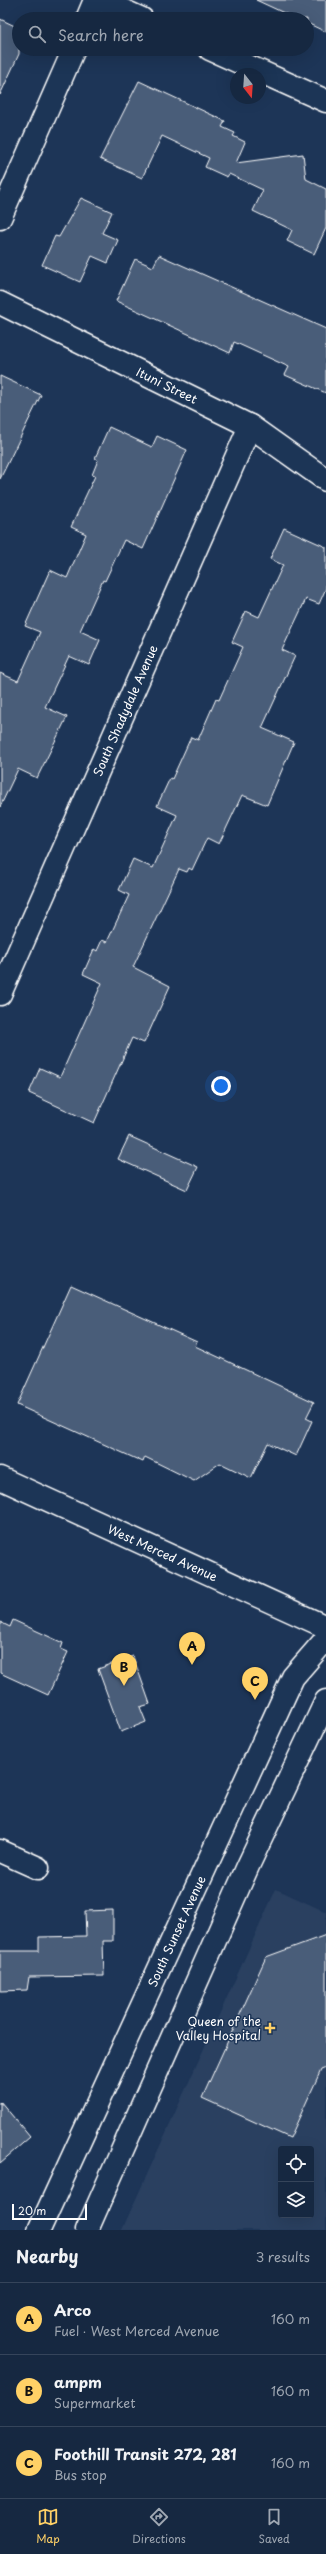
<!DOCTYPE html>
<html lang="en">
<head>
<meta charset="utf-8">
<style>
  :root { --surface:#162841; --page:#23344c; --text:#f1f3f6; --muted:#9ea6b1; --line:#35445a; --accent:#ffd166 }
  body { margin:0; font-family:"Playpen Sans",sans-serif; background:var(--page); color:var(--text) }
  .controls { position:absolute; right:12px; bottom:12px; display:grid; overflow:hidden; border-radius:4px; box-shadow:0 4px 16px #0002 }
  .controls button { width:36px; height:36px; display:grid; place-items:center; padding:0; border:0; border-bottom:1px solid var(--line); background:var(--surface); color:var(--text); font:20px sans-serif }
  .compass { position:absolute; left:230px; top:68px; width:36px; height:36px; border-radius:50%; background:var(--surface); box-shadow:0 4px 16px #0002; rotate:163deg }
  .scale { position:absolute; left:12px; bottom:10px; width:75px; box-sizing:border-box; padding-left:4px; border:2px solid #fff; border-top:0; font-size:11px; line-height:14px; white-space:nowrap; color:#fff; -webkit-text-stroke:3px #1d3557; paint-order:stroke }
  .you { position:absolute; left:221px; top:1086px; width:14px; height:14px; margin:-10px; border:3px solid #fff; border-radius:50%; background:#1a73e8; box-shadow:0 0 0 6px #1a73e833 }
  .badge { display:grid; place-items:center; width:26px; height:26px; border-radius:50%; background:var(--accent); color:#111; font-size:13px; font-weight:700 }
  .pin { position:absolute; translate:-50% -33px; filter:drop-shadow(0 1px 2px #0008) }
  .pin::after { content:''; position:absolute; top:21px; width:14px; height:12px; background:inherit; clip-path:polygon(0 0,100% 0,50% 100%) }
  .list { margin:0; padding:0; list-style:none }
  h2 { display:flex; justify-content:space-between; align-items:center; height:52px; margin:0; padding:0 16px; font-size:17px }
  h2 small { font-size:13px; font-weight:400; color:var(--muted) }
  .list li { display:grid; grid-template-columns:26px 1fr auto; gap:12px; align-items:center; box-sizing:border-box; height:72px; padding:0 16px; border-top:1px solid var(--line) }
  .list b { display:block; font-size:15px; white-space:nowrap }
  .list p { margin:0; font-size:13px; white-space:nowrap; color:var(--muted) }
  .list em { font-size:13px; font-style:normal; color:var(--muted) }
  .icon { flex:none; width:22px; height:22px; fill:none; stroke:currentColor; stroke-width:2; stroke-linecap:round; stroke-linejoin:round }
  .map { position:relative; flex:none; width:326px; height:2230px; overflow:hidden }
  .search { position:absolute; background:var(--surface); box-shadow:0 4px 16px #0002; left:12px; right:12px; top:12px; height:44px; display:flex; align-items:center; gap:10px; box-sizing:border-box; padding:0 14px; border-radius:22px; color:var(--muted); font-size:15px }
  .sheet { height:268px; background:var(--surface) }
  nav { display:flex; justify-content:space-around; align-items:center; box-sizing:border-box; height:56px; border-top:1px solid var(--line); background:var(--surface); font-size:11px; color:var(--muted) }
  nav a { display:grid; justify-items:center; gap:2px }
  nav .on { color:var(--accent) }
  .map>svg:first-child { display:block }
</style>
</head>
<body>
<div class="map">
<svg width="326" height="2230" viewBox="0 0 326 2230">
  <rect width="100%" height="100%" fill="#1d3557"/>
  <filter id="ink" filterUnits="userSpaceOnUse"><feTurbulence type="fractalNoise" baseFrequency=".025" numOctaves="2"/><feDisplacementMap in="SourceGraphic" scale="8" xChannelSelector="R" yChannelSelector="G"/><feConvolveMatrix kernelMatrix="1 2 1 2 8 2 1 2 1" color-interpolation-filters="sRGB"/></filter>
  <g filter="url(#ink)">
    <path fill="#2a4161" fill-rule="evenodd" d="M276,1889L326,1912V2230H122ZM281,2149H311V2215H281Z"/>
    <g fill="#4a5d79" stroke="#fff">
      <polygon points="256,0 326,0 326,32 307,23 307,19 297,19"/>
      <polygon points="0,19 19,28 19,54 0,95"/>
      <polygon points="139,81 225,121 222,127 235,133 233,136 245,142 236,163 303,154 306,179 326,189 326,228 314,254 287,241 292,230 253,211 263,190 229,174 227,177 205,167 209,158 162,136 142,178 100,159"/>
      <polygon points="81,198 112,212 102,233 118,240 108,263 92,256 80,282 42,265 55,236 59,237"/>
      <polygon points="159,255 326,329 326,393 285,375 289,367 234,342 230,353 116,301 135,259 153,267"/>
      <polygon points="0,376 41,395 0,479"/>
      <polygon points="109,427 152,447 157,436 187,450 143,549 124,540 105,581 103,580 80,631 100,640 89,665 69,656 45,707 67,717 37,778 18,769 0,807 0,673 18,681 40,632 25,626 50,570 67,578 86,534 71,527 95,476 92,475 98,460 95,458"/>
      <polygon points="284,528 326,547 326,588 319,604 306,599 282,650 295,656 262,728 294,742 267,805 242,795 219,844 207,838 192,870 189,868 187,872 179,869 133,967 170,986 144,1043 132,1038 94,1123 29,1093 40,1068 60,1077 76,1041 102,983 83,974 94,949 97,951 102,940 107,942 129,895 119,890 133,859 153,868 177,815 157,806 170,778 172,779 191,737 198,740 216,699 219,700 243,647 232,642 246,611 259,617 283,565 270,559"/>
      <polygon points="129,1136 198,1167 187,1190 118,1159"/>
      <polygon points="71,1285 197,1342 195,1346 314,1402 306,1418 312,1421 296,1456 268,1443 251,1478 220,1463 194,1481 145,1457 143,1462 17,1405"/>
      <polygon points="13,1620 63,1643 61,1649 68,1652 48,1695 0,1673 0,1622 10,1627"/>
      <polygon points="133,1656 150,1704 140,1707 146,1722 121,1732 98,1669"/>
      <polygon points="113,1910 113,1941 103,1941 104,1976 29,1977 27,1990 0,1991 0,1951 39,1951 39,1937 86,1936 85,1911"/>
      <polygon points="326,1935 326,2068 321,2070 290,2138 202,2098 266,1957"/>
      <polygon points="0,2101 30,2137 0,2163"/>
    </g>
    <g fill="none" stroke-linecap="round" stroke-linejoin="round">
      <g stroke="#fff" stroke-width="25">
        <g id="minor">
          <polyline points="100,0 142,19"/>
          <polyline points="87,19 95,0"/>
          <polyline points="210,49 326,101"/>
          <polyline points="0,218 74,49"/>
          <path id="s1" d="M0,303L250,426L326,480"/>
          <path id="s2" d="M0,994L250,426"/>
          <polyline points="0,1851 38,1868"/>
        </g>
      </g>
      <g stroke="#fff" stroke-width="25">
        <g id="tertiary">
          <path id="s3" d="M0,1478L326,1627"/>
        </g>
      </g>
      <g stroke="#fff" stroke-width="25">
        <g id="primary">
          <path id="s4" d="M39,2230L293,1677L326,1639"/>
          <polyline points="87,2230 248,1866 326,1701"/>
        </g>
      </g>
      <use href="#minor" stroke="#1d3557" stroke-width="22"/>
      <use href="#tertiary" stroke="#1d3557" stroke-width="22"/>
      <use href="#primary" stroke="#1d3557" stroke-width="22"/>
    </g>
  </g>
  <path fill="#ffd166" stroke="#1d3557" stroke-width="1.5" d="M268 2022h4v4h4v4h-4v4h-4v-4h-4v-4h4z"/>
  <g text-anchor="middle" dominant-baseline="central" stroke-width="3" stroke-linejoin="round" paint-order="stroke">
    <g font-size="12" fill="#fff" stroke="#1d3557">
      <text stroke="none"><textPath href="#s1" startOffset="186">Ituni Street</textPath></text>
      <text stroke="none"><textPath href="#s2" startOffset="310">South Shadydale Avenue</textPath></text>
      <text stroke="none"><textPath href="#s3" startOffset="179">West Merced Avenue</textPath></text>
      <text stroke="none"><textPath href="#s4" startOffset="329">South Sunset Avenue</textPath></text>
    </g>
    <g font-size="12" fill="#fff" stroke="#1d3557" text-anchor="end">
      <text x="261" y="2021">Queen of the<tspan x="261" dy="14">Valley Hospital</tspan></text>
    </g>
  </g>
</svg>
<div class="controls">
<button><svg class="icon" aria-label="locate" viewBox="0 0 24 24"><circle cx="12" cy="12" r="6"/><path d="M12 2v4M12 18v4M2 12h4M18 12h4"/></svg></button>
<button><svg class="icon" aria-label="layers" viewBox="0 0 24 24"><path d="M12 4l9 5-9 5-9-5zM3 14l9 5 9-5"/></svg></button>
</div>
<svg class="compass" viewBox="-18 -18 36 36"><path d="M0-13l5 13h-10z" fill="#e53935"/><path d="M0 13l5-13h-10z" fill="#9ea6b1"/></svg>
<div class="scale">20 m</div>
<div class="you"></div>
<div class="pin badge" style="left:192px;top:1665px">A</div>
<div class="pin badge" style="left:124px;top:1686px">B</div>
<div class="pin badge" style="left:255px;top:1700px">C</div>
<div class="search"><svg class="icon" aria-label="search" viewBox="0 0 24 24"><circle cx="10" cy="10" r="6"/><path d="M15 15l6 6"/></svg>Search here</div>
</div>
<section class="sheet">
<h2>Nearby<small>3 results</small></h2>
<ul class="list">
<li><span class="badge">A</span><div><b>Arco</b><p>Fuel · West Merced Avenue</p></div><em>160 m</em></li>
<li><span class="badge">B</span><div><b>ampm</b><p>Supermarket</p></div><em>160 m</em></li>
<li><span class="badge">C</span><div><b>Foothill Transit 272, 281</b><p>Bus stop</p></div><em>160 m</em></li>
</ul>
</section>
<nav>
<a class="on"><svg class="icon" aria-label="map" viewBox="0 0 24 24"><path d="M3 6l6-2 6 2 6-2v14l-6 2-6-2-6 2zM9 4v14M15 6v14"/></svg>Map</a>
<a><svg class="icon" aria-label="directions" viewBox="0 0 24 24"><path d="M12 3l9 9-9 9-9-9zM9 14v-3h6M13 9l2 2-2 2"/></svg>Directions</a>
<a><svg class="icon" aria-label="saved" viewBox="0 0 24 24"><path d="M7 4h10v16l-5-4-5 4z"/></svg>Saved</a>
</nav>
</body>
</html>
